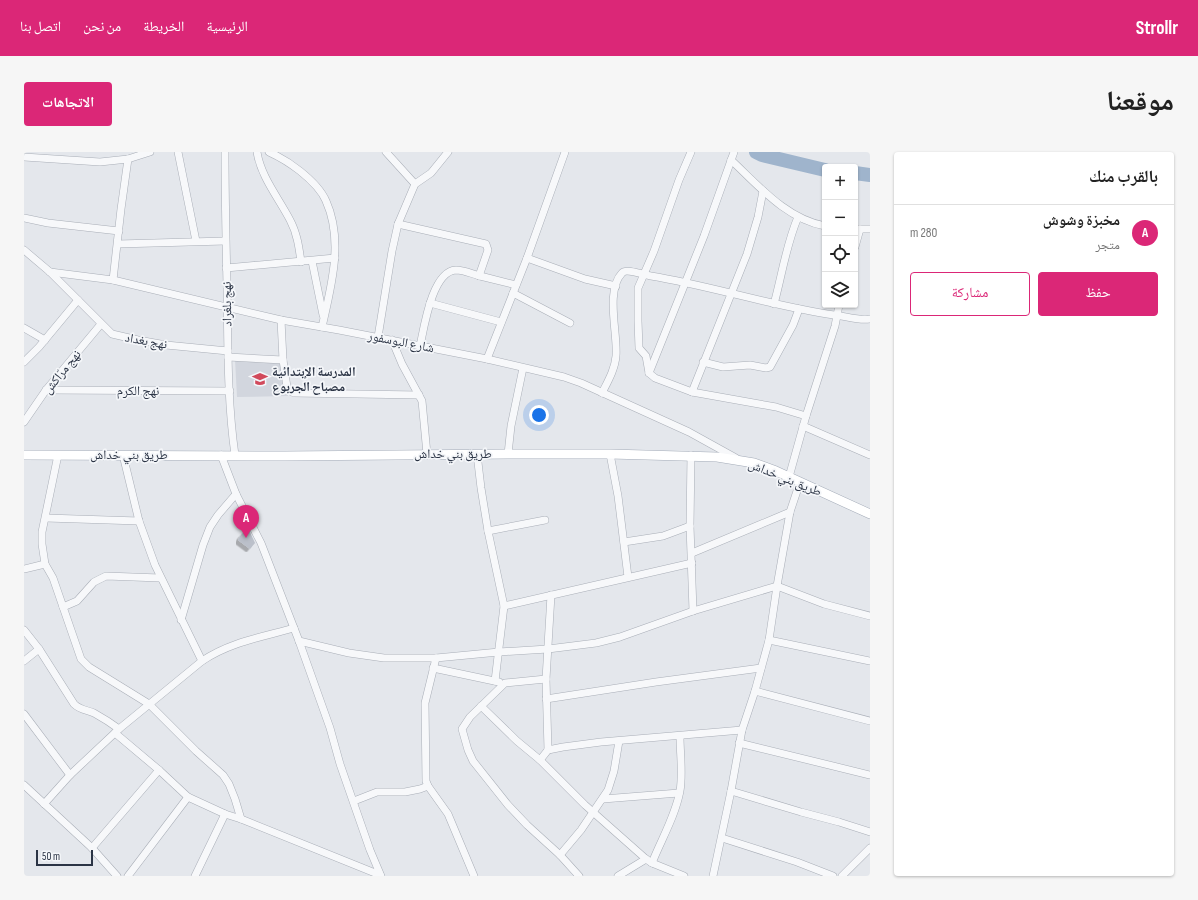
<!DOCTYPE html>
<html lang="ar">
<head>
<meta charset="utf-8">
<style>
  :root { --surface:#fff; --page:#f6f6f6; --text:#222; --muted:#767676; --line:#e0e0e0; --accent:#db2777 }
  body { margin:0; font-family:"Sofia Sans Condensed","Noto Naskh Arabic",sans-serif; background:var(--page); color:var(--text); direction:rtl }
  .controls { position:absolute; right:12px; top:12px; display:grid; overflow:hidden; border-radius:4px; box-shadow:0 1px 3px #0004 }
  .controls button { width:36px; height:36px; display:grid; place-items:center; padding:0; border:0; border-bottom:1px solid var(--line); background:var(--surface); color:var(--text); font:20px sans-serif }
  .scale { position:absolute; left:12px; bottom:10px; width:57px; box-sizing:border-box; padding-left:4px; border:2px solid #2b3445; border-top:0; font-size:11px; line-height:14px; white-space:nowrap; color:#2b3445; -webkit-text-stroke:3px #f4f6f9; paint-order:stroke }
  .you { position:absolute; left:515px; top:263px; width:14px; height:14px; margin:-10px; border:3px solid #fff; border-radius:50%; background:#1a73e8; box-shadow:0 0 0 6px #1a73e833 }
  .badge { display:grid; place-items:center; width:26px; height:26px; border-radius:50%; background:var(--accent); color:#fff; font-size:13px; font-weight:700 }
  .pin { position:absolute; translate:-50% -33px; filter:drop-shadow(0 1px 2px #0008) }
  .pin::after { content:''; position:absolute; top:21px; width:14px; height:12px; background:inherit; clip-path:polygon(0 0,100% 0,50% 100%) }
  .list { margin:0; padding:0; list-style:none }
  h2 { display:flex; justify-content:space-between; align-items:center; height:52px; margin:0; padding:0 16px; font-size:17px }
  h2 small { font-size:13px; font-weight:400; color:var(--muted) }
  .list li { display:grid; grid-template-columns:26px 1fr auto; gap:12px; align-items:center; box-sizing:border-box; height:56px; padding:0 16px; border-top:1px solid var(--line) }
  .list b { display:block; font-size:15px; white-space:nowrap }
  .list p { margin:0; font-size:13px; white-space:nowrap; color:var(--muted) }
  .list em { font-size:13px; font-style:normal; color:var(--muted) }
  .actions { display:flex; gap:8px; padding:12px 16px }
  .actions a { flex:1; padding:9px 0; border:1px solid var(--accent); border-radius:4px; text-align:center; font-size:14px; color:var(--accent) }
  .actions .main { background:var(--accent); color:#fff }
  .icon { flex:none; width:22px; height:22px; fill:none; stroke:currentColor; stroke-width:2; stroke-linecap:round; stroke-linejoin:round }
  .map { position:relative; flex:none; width:846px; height:724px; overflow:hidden; direction:ltr; border-radius:4px }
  header { display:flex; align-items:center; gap:24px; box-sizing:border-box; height:56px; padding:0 20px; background:var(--accent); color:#fff }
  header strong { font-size:19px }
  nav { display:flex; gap:22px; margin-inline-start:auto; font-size:14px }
  .intro { display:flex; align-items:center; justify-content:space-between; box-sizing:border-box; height:96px; padding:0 24px }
  h1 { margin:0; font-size:28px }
  .button { padding:10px 18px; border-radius:4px; background:var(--accent); color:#fff; font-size:14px; font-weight:700 }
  main { display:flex; gap:24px; padding:0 24px }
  aside { flex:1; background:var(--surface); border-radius:4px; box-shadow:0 1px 3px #0004 }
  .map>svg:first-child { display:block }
</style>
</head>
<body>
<header>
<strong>Strollr</strong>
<nav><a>الرئيسية</a><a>الخريطة</a><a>من نحن</a><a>اتصل بنا</a></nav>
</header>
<div class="intro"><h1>موقعنا</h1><a class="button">الاتجاهات</a></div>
<main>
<aside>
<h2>بالقرب منك<small></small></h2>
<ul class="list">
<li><span class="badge">A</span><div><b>مخبزة وشوش</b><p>متجر</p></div><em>280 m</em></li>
</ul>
<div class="actions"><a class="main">حفظ</a><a>مشاركة</a></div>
</aside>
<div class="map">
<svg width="846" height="724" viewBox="0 0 846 724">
  <defs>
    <filter id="shadow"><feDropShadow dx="-3.5" dy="3.5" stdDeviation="0" flood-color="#0004"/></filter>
  </defs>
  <rect width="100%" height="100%" fill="#e4e7ec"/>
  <polygon fill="#d2d6de" points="211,207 259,211 264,244 213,245"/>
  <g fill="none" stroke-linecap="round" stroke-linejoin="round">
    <g stroke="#9fb4cc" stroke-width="14">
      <polyline points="732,0 738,3 801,18"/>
      <polyline points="831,21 846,23"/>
    </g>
  </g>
  <polygon fill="#bbc0ca" filter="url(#shadow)" points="224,376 231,391 226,397 214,388 217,383"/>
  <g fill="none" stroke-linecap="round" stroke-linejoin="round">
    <g stroke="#a9aeb7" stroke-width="8">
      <g id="minor">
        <polyline points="154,0 172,89"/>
        <path d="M201,0C201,45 202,89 203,133C204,190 203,247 211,303"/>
        <path d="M233,0C237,25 254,45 266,68C273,81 275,95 277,110"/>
        <path d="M245,0C256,5 266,11 276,19C286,27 297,37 302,49C320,89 307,135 298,175"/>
        <polyline points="362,0 391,32"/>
        <polyline points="667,0 655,28 630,99 614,136 614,169 615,196 622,204 625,221 631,226 668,240 752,255 782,264"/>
        <polyline points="0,5 76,10 104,7 126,0"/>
        <path d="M707,8C734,33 762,67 801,74"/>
        <polyline points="0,66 24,71 95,79"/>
        <polyline points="374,72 462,92 464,98 455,124"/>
        <polyline points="832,77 846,77"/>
        <polyline points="94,92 201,89"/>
        <polyline points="831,95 836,77"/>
        <polyline points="0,98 26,120 88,182 114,188 142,193 204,199"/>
        <polyline points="503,106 561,127 592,134"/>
        <polyline points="288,109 299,163"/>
        <polyline points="202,116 311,106"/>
        <polyline points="26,120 89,128 257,168 315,178 463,207 540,225 557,231 665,280 712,306"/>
        <polyline points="89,128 97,57 104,7"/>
        <polyline points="489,141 546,171"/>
        <polyline points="406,151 477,170"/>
        <path d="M750,152C758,123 762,93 774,65"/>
        <polyline points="257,168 259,208 263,235 266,239 270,241 395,243"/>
        <polyline points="0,176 21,188"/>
        <polyline points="354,185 368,99 374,72 391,32 407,21 424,0"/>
        <polyline points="368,188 378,212 398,249 403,302"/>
        <path d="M396,194C400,176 408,119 432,118C440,118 448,122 456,124C468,127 480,130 492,133"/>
        <polyline points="204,205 259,208"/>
        <polyline points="463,207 503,106 541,0"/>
        <polyline points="0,210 15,195 54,148"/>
        <polyline points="679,210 699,215 726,213 742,216 746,215 769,173 775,157"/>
        <polyline points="625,221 680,84 710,0"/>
        <polyline points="22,238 206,239"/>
        <polyline points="668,240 723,102 734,65 739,39"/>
        <path d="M578,241C584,229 591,217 592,204C594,182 581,139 598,121C602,116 620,123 627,124C688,134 748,154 810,163C822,164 834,169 846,167"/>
        <polyline points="0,270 22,238 77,172"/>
        <polyline points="779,274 846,303"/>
        <polyline points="453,302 457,336 464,379 480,454 471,529"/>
        <polyline points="484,302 487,274 499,216"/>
        <polyline points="586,302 594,344 604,425"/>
        <polyline points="34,303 18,380 18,392 21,412 29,426 57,507 65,515 125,552 172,599 199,623 205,632 211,647 217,667"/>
        <polyline points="99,303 115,369 131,413 178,509"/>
        <polyline points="197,303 212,342 237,391 275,489 306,576 316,612 346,698 357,724"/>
        <polyline points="667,303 666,374 669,459"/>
        <polyline points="765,325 782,264 811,174 815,153"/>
        <polyline points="22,366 115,369"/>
        <polyline points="464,379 521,368"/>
        <polyline points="600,390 639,384 666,374"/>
        <polyline points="668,401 766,360"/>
        <polyline points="0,417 21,412"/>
        <polyline points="480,454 668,411"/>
        <polyline points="39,455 53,449 70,430 82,424 136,426"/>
        <polyline points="157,468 179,393 186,375 194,363 212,342"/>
        <path d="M0,478L15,497L50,552C56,558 63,558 70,561C79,566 87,571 95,577"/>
        <polyline points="745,488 846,509"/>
        <polyline points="275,489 325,501 360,506 412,506 475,500 524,497 572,491 596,485 669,459 753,434 800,452 846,464"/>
        <polyline points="412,506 401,551 402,629 404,634 424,662 450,724"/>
        <polyline points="0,509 15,497"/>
        <polyline points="409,516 475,530"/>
        <polyline points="522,527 481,531 446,565 438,577 444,598 449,609 484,653 503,673 536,703 555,724"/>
        <polyline points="731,539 846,569"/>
        <polyline points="522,547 632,530 737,516"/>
        <polyline points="457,554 493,589 516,608 561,653 622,707 628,711 660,724"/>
        <polyline points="0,562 46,623"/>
        <polyline points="91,581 135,618 164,645 201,662 217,667 356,723"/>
        <polyline points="715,591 846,623"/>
        <polyline points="524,598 522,527 527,443"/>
        <polyline points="516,608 524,598 539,595 577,590 718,578"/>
        <polyline points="0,633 68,696 93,724"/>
        <polyline points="707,639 777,660 815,670 846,680"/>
        <polyline points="579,647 655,641"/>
        <polyline points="330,649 353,640 381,640 396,637 404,634"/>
        <path d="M20,652L46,623L95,577L178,509C206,490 238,485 270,476"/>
        <polyline points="698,686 773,710 809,724"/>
        <polyline points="68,696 135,618"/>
        <polyline points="536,703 557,678 584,638 590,619 595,589"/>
        <path d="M628,711C637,688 651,665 656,639C659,621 656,602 656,584"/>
        <polyline points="104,724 164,645"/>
        <polyline points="171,724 201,662"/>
        <polyline points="594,724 622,707"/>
        <polyline points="689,724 707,639 718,578 731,539 745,488 753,434 766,360 776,330"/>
        <polyline points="818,724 846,696"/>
      </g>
    </g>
    <g stroke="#a3abb8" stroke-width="10">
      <polyline id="major" points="0,303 261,304 484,302 586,302 693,305 730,311 752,319 846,362"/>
    </g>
    <use href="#minor" stroke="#f7f8fa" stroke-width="7"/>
    <use href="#major" stroke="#fff" stroke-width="9"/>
  </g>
  <defs>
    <g id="school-bare" transform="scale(1.2)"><path d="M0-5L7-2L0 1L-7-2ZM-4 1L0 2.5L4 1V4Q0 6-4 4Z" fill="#d1495b" stroke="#f4f6f9" stroke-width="2.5" paint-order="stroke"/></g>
  </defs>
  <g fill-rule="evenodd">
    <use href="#school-bare" x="236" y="227"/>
  </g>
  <g text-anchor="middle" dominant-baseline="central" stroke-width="3.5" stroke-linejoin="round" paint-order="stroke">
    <g font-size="13" fill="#2b3445" stroke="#f4f6f9">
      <text transform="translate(203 152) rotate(-91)">نهج بلغراد</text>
      <text transform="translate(122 189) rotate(10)">نهج بغداد</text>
      <text transform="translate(377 190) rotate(11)">شارع البوسفور</text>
      <text transform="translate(38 220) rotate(-51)">نهج مرّاكش</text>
      <text x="114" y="239">نهج الكرم</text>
      <text x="429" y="302">طريق بني خداش</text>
      <text x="105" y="303">طريق بني خداش</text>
      <text transform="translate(761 326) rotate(22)">طريق بني خداش</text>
    </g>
    <g font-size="13" font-weight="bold" fill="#2b3445" stroke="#f4f6f9" text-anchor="start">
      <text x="248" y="220">المدرسة الإبتدائية<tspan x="248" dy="15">مصباح الجربوع</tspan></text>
    </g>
  </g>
</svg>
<div class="controls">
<button>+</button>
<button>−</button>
<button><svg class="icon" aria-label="locate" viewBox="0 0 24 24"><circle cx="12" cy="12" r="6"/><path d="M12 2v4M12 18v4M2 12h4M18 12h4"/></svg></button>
<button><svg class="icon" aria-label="layers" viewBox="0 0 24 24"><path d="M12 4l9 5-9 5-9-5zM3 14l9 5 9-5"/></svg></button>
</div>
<div class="scale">50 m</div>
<div class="you"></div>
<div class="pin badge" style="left:222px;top:386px">A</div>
</div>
</main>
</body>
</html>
